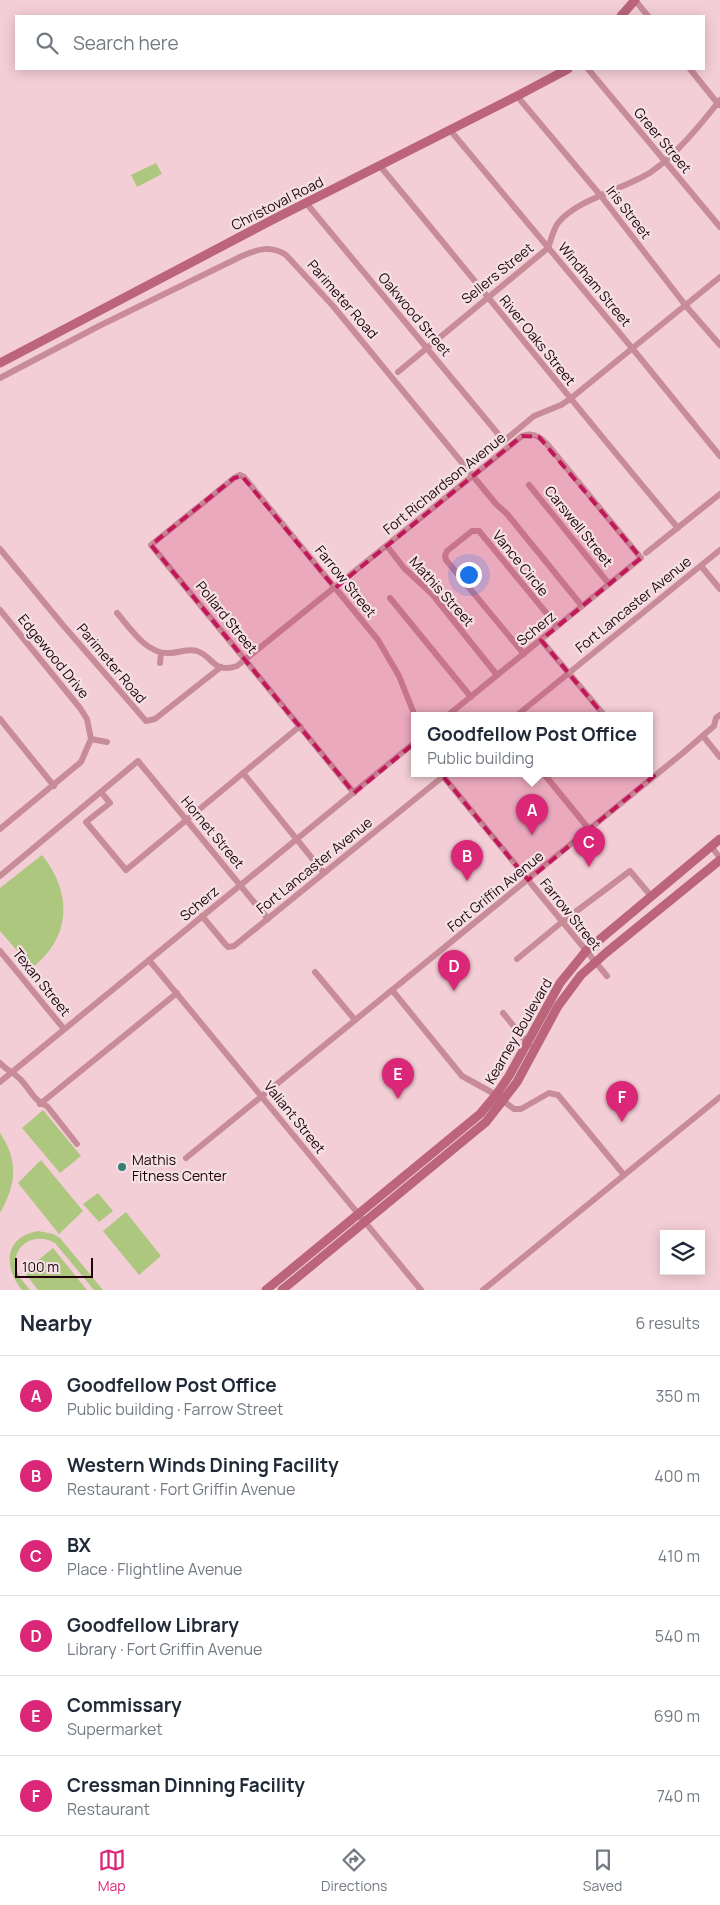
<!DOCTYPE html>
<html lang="en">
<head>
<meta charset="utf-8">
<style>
  :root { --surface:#fff; --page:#f2f2f3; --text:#1f2937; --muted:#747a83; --line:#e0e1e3; --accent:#db2777 }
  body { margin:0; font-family:Manrope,sans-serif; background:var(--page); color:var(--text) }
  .controls { position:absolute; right:15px; bottom:15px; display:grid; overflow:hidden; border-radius:0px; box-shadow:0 2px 12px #0003 }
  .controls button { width:45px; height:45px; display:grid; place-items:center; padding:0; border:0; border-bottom:1px solid var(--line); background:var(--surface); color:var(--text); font:25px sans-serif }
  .scale { position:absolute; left:15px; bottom:12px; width:78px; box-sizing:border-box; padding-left:5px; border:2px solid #21040c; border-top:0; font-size:14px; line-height:18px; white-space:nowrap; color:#21040c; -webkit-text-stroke:4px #f4e1e5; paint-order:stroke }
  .you { position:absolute; left:468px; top:574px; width:18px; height:18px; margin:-12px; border:4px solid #fff; border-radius:50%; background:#1a73e8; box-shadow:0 0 0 8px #1a73e833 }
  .badge { display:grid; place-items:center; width:32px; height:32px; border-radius:50%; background:var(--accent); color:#fff; font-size:16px; font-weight:700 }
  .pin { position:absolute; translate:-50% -41px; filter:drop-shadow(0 1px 2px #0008) }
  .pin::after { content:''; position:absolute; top:26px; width:18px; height:15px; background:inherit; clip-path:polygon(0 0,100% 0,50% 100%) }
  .popup { position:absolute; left:411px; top:712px; width:242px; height:65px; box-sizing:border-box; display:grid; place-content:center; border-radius:0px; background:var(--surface); filter:drop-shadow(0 1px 4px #0005); font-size:16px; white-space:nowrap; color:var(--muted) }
  .popup b { font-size:19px; color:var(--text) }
  .popup::after { content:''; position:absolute; left:50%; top:100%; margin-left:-10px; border:10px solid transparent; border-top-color:var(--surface) }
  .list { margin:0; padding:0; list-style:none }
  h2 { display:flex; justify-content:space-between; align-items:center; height:65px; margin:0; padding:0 20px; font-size:21px }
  h2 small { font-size:16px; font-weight:400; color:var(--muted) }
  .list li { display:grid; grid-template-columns:32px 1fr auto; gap:15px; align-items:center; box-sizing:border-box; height:80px; padding:0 20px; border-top:1px solid var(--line) }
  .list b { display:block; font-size:19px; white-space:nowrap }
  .list p { margin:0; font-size:16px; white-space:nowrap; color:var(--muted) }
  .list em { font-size:16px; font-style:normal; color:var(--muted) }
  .icon { flex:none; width:28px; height:28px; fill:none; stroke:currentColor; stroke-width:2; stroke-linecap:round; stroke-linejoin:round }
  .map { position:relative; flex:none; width:720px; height:1290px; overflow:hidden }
  .search { position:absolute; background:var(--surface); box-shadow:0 2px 12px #0003; left:15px; right:15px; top:15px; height:55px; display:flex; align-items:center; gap:12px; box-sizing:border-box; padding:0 18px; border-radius:0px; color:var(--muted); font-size:19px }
  .sheet { height:545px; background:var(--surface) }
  nav { display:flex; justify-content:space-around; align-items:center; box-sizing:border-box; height:70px; border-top:1px solid var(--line); background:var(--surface); font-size:14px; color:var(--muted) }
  nav a { display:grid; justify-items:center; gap:2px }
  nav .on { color:var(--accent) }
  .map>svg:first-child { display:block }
</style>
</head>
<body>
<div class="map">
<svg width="720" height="1290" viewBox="0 0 720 1290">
  <rect width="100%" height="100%" fill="#f4ced6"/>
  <g fill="#adc77f">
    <polygon points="156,163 162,174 137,187 131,175"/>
    <path d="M42,855C73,894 71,937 32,968L0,931V888Z"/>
    <polygon points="43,1110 81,1156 60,1173 22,1128"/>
    <path d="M0,1133C19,1161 16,1185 0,1213Z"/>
    <polygon points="41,1160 83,1211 59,1234 18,1183"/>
    <polygon points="98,1193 113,1211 99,1222 83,1204"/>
    <polygon points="126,1212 161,1256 139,1275 103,1231"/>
    <path d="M38,1231L53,1234L60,1238L103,1290H94L55,1243C37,1232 12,1243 16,1267C17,1276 25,1283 30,1290H22C3,1267 4,1237 38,1231Z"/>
    <polygon points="53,1248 87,1290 38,1290 24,1272"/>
  </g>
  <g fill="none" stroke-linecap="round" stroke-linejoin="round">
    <g stroke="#c88c99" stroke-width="6">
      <polyline points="635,0 648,16"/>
      <polyline points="588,69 720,227"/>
      <polyline points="690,69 719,105"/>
      <polyline points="517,96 601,196 686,306 720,345"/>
      <polyline points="450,130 632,348 720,456"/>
      <path d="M380,166C480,286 577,408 678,528"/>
      <polyline points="307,204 504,441 534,416 561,405 570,399 720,277"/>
      <path d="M398,372L548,248C551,240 553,230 558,223C577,199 625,189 651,172C677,154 701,124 720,100"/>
      <path d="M0,378L99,326L242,256C258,249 271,245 286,255L333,306L496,504L507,514L582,606"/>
      <polyline points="529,485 609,584"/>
      <polyline points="387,546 404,568 432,594 497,675"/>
      <polyline points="0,549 62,624 146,721 155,719 221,667"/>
      <polyline points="646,553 720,494"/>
      <polyline points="701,566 720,589"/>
      <polyline points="390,598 471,697"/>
      <polyline points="0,610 80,708 87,719 91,739 81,762 0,829"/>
      <path d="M117,613C131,629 147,655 170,653C179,653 188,648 197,651C214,657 213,674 237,666L522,436C532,432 540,436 547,444L641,558L447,716"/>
      <polyline points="541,640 605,716"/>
      <polyline points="524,654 446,560 445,556 447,551 472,531 479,531 557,626"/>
      <polyline points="160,663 161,653"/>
      <polyline points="516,716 720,550"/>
      <polyline points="0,719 54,786"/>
      <polyline points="703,736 720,757"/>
      <polyline points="91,739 107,742"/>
      <polyline points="243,773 324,873"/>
      <polyline points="544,774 589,829"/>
      <polyline points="442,775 607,976"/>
      <polyline points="101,792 110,803 86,822 126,870 300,726"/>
      <polyline points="354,793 151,545 234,478 240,475 244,477 378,640 399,676 415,716"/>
      <polyline points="711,846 720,858"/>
      <polyline points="0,876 138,761 268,919"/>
      <polyline points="202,916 226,945 228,947 234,946 446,774"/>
      <polyline points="0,951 64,1029"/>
      <polyline points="517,959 562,922 630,871 651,896"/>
      <polyline points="149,960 421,1290"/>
      <polyline points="315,972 355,1020"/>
      <polyline points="392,990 462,1076 491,1092 514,1109 521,1109 549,1093 558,1095 624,1175"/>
      <polyline points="503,1013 529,1045"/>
      <path d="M0,1063C6,1070 13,1072 19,1078C29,1087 34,1102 47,1106L77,1144"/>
      <polyline points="0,1082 414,743"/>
      <polyline points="40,1104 177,993"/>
      <polyline points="186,1158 684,752 714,726 716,718 720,715"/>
      <polyline points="483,1290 720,1097"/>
    </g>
    <g stroke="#bb647a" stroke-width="9">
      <polyline points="621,16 635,0"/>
      <polyline points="0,363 272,220 517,96 568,69"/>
      <polyline points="266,1290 480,1114 496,1095 509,1076 560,983 586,951 720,839"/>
      <polyline points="282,1290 486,1122 517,1082 558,1006 581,975 607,952 720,860"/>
    </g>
  </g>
  <path fill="#c2185b" fill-opacity="0.2" stroke="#c2185b" stroke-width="4" stroke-dasharray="10 6" stroke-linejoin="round" d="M522,436L539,437L641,558L541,640L654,776L528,880L438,770L428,732L354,793L151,545L234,478L242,476L335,588Z"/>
  <circle fill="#377d75" stroke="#f4e1e5" stroke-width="2" cx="122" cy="1167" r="5"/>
  <g text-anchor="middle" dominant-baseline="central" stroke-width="4.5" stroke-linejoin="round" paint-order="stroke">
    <g font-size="14" fill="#21040c" stroke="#f4e1e5">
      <text transform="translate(663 140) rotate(50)">Greer Street</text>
      <text transform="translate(277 203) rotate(-27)">Christoval Road</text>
      <text transform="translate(629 212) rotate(52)">Iris Street</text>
      <text transform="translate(497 273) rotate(-39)">Sellers Street</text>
      <text transform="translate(595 284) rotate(50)">Windham Street</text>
      <text transform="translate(343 299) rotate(49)">Parimeter Road</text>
      <text transform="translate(415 314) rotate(50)">Oakwood Street</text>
      <text transform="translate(538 340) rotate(51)">River Oaks Street</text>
      <text transform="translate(444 483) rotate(-39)">Fort Richardson Avenue</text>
      <text transform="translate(579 526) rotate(51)">Carswell Street</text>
      <text transform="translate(521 563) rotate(51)">Vance Circle</text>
      <text transform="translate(346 581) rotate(51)">Farrow Street</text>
      <text transform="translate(442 591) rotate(48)">Mathis Street</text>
      <text transform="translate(633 604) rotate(-39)">Fort Lancaster Avenue</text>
      <text transform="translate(227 617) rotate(51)">Pollard Street</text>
      <text transform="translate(536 628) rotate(-39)">Scherz</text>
      <text transform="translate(54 656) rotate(51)">Edgewood Drive</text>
      <text transform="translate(112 663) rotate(50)">Parimeter Road</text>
      <text transform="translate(213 832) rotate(50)">Hornet Street</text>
      <text transform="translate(314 865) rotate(-39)">Fort Lancaster Avenue</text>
      <text transform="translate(495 891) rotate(-39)">Fort Griffin Avenue</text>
      <text transform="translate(199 903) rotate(-40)">Scherz</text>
      <text transform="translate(571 914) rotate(51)">Farrow Street</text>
      <text transform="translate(42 982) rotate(51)">Texan Street</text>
      <text transform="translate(518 1031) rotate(-60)">Kearney Boulevard</text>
      <text transform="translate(295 1117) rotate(51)">Valiant Street</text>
    </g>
    <g font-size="14" fill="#21040c" stroke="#f4e1e5" text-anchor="start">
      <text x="132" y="1159">Mathis<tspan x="132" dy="16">Fitness Center</tspan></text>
    </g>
  </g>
</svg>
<div class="controls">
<button><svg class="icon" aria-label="layers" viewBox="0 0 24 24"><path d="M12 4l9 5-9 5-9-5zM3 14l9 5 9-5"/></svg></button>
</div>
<div class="scale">100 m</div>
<div class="you"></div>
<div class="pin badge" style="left:532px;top:835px">A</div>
<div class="popup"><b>Goodfellow Post Office</b>Public building</div>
<div class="pin badge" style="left:467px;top:881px">B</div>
<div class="pin badge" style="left:589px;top:867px">C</div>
<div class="pin badge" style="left:454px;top:991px">D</div>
<div class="pin badge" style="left:398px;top:1099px">E</div>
<div class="pin badge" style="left:622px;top:1122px">F</div>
<div class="search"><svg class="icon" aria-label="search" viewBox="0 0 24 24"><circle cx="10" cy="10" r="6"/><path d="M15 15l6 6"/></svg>Search here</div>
</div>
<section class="sheet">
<h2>Nearby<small>6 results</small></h2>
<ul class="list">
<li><span class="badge">A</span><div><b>Goodfellow Post Office</b><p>Public building · Farrow Street</p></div><em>350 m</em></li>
<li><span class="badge">B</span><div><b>Western Winds Dining Facility</b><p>Restaurant · Fort Griffin Avenue</p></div><em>400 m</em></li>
<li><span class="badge">C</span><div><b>BX</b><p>Place · Flightline Avenue</p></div><em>410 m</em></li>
<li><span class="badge">D</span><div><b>Goodfellow Library</b><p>Library · Fort Griffin Avenue</p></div><em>540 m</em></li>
<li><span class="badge">E</span><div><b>Commissary</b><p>Supermarket</p></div><em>690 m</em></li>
<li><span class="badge">F</span><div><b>Cressman Dinning Facility</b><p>Restaurant</p></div><em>740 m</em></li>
</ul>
</section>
<nav>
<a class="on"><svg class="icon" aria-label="map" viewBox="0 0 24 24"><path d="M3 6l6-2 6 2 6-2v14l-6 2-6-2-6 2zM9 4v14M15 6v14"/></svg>Map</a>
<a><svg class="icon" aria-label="directions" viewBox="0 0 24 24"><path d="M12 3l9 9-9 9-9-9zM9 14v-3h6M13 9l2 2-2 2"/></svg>Directions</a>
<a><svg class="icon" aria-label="saved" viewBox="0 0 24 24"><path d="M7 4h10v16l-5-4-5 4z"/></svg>Saved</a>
</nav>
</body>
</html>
